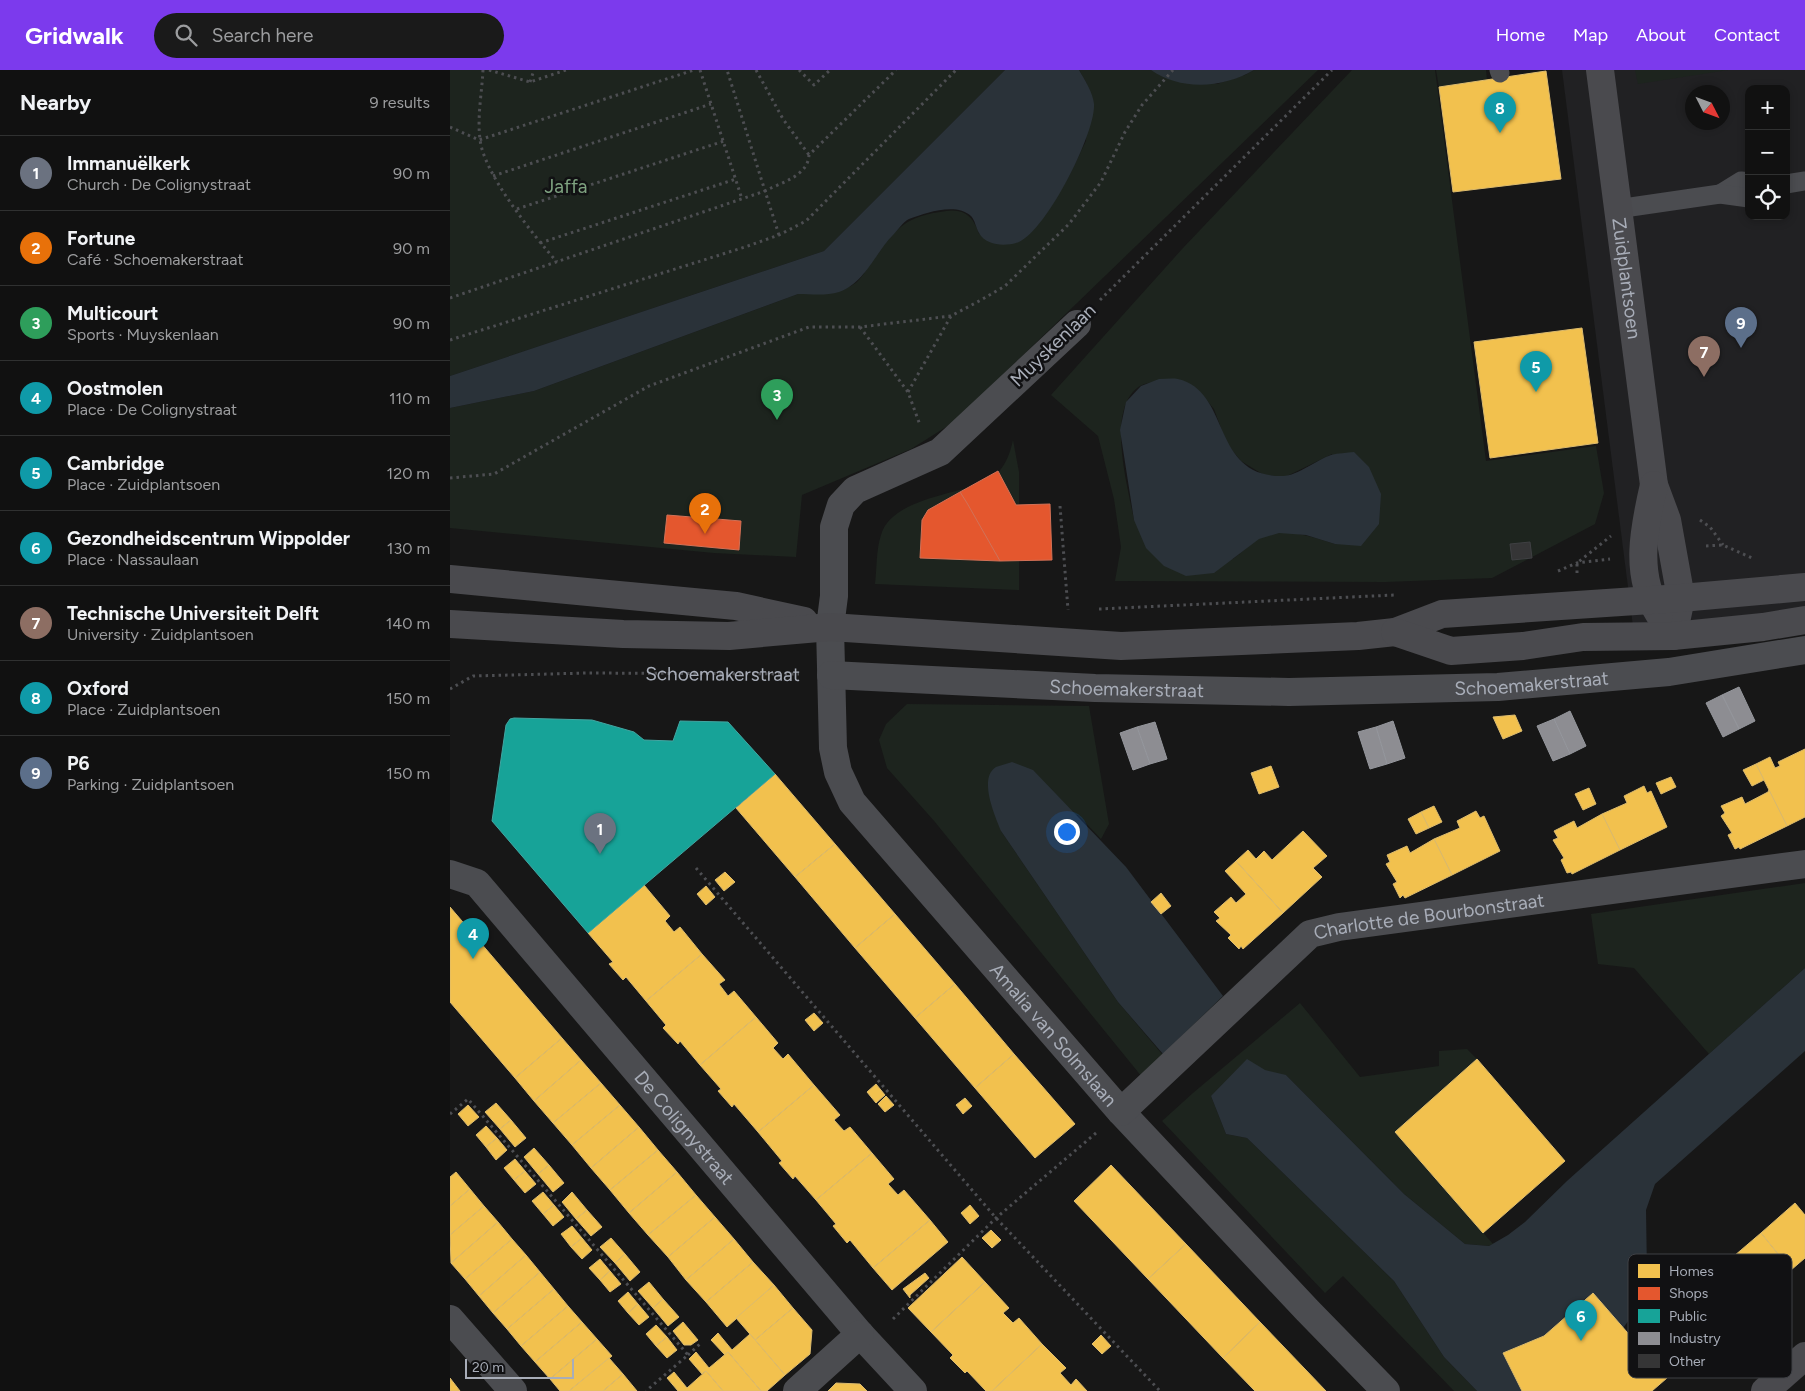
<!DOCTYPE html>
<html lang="en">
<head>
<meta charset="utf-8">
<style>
  :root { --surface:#111; --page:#1a1a1a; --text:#f1f3f6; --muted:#9c9d9f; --line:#303131; --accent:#7c3aed }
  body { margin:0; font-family:Figtree,sans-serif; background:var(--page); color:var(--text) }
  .controls { position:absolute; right:15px; top:15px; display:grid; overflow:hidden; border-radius:10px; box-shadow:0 2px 8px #0003 }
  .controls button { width:45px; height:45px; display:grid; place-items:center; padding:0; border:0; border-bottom:1px solid var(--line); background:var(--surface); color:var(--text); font:25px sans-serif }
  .compass { position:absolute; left:1235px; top:15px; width:45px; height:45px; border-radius:50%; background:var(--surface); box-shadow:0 2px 8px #0003; rotate:132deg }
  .scale { position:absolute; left:15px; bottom:12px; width:109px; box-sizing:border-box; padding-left:5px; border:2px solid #a8adb8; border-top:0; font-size:14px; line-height:18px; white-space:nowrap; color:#a8adb8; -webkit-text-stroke:4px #111113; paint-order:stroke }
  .you { position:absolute; left:616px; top:761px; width:18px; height:18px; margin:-12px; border:4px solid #fff; border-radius:50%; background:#1a73e8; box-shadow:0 0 0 8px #1a73e833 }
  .badge { display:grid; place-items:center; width:32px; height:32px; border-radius:50%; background:var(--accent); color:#fff; font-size:16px; font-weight:700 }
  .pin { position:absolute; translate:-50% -41px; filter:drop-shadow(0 1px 2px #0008) }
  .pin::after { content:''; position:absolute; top:26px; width:18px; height:15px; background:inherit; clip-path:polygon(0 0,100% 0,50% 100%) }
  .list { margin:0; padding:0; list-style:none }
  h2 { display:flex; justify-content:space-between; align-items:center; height:65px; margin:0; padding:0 20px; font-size:21px }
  h2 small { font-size:16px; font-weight:400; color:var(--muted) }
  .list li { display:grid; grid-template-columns:32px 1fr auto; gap:15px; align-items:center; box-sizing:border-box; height:75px; padding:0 20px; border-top:1px solid var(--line) }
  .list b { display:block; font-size:19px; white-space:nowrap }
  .list p { margin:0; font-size:16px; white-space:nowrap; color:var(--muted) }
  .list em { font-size:16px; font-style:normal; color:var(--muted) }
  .icon { flex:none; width:28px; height:28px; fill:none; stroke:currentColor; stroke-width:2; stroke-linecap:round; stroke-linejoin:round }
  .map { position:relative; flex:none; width:1355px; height:1321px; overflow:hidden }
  header { display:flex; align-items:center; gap:30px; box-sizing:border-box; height:70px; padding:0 25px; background:var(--accent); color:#fff }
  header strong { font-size:24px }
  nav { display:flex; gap:28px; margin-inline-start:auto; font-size:18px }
  .search { width:350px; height:45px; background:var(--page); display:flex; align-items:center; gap:12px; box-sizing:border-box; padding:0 18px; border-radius:28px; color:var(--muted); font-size:19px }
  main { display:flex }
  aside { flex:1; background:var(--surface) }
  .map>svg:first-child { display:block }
</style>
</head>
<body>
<header>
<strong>Gridwalk</strong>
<div class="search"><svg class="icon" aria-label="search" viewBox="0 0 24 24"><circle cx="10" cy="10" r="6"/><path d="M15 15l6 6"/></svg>Search here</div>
<nav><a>Home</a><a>Map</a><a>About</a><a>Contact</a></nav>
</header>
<main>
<aside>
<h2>Nearby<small>9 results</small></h2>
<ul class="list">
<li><span class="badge" style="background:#6b7280">1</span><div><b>Immanuëlkerk</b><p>Church · De Colignystraat</p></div><em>90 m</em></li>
<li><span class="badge" style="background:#e8710a">2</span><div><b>Fortune</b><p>Café · Schoemakerstraat</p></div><em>90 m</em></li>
<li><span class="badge" style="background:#2e9e5b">3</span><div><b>Multicourt</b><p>Sports · Muyskenlaan</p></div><em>90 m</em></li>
<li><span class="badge" style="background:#0f9aa8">4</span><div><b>Oostmolen</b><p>Place · De Colignystraat</p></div><em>110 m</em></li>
<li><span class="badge" style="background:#0f9aa8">5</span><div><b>Cambridge</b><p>Place · Zuidplantsoen</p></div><em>120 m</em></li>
<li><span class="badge" style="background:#0f9aa8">6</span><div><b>Gezondheidscentrum Wippolder</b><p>Place · Nassaulaan</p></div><em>130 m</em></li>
<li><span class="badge" style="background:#8d6e63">7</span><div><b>Technische Universiteit Delft</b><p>University · Zuidplantsoen</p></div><em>140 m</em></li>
<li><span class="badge" style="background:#0f9aa8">8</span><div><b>Oxford</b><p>Place · Zuidplantsoen</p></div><em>150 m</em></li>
<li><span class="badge" style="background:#5c6f8a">9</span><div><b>P6</b><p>Parking · Zuidplantsoen</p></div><em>150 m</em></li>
</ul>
</aside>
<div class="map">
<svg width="1355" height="1321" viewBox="0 0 1355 1321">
  <rect width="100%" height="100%" fill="#171717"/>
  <path fill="#212123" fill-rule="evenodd" d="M1112,0H1355V546L1184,564ZM1299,19H1336V146H1299ZM1242,22H1272V52H1242Z"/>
  <g fill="#1d241e" fill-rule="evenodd">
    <polygon points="0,0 555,0 374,181 0,306"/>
    <path d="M629,0H701L767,14L795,5L804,0H868L504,352L461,379L352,425L346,487L264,483L0,458V338L84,321L348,224C368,224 390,225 407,212C413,206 418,197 423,190C448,157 453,147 496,141C514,138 524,147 529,164L595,146L618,108L636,71L637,14Z"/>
    <path d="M902,0H985L1036,391L1146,376L1154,423L1145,454L1042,508L935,512L665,511L671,477L664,429L648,366L601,325L733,178ZM728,309L748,320L764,339L777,374L791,391L814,405L835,407L882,384L885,474C862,467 831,455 808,469C799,475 791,483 783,489L684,450C678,417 655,338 690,316C699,311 718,311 728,309Z"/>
    <polygon points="986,0 1036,0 1037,10 989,17"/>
    <polygon points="1185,0 1278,0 1188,14"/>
    <path d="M563,370L569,402V520L425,514C427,498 426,480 431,465C442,427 511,425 540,409C554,401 560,384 563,370Z"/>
    <polygon points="457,634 639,636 659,754 651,769 628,745 551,761 668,932 712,984 773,926 692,1007 485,752 437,698 429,670 436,654"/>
    <polygon points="1355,813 1355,898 1259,984 1184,898 1148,894 1141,844"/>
    <polygon points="850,933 910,1007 989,996 989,981 1017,979 1027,989 945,1062 1043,1174 1039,1176 1015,1174 954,1124 836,1005 761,1026 776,1064 797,1068 944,1211 994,1287 1027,1321 1004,1321 893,1206 875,1223 712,1051 743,1023"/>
  </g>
  <g fill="#2a3239">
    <path d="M555,0H629C635,10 643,23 644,34C646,63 594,166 566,173C555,176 536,176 529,163C526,158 525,150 521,146C506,132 475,143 459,149C453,152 448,160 443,165C425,183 415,213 389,222C376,226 361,224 348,224L84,321L0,338V306L374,181Z"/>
    <path d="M701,0H804C774,18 730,21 701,0Z"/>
    <path d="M709,309C715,309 722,308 728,309C782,322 760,407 833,406C847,406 868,389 881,385C888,383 897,383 904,382L919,397L931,424L929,454L911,476L885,474L856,465L829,463L809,469L764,503L736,506L714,496L696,478L684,450L670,360L676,332L691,316Z"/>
    <path d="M562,692L583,700L676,797L773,926L713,984L668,932L551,761C545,746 528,708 546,697C551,695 557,694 562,692Z"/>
    <polygon points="1355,898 1355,981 1205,1114 1196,1140 1197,1204 1195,1229 1173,1258 1142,1223 1094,1266 1053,1283 1072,1321 1027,1321 994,1287 944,1211 797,1068 776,1064 761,1026 797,989 815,1000 836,1005 954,1124 1015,1174 1039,1176 1058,1165 1075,1152 1117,1111"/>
  </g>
  <g fill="#f2c14e" stroke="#dcbb6e">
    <polygon points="1096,1 1111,109 1003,122 989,17"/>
    <polygon points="1132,258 1148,373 1040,388 1024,272"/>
    <polygon points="1065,645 1072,661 1053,669 1043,647"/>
    <polygon points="1355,679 1355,747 1337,756 1306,694 1320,687 1325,698 1330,696 1328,692"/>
    <polygon points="1306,694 1314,710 1302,716 1293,700"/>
    <polygon points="821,696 829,717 809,724 801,703"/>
    <polygon points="325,704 385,774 345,807 286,738"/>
    <polygon points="1221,707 1226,717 1211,724 1206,713"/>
    <polygon points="1194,716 1197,723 1201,721 1217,757 1170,780 1152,744 1177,733 1174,726"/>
    <polygon points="1139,718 1146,734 1133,740 1125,724"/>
    <polygon points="1319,720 1337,756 1290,779 1289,777 1285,779 1278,765 1282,763 1271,746 1275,743 1271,736 1292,727 1295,734 1318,722"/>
    <polygon points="984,736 992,752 979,758 971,742"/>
    <polygon points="1026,741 1030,748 1034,746 1050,781 1002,805 984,769 1010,758 1007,751"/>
    <polygon points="971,742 979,758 966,764 958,749"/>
    <polygon points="1152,744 1170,780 1122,804 1121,802 1117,803 1111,790 1114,788 1103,770 1108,768 1104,761 1124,751 1127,758"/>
    <polygon points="853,761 877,786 863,798 872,807 833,843 786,791 798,780 806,789 814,781 822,790"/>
    <polygon points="984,769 1002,805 955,828 953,825 950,828 943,814 947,812 936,794 940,792 937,785 957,776 960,783"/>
    <polygon points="385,774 445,844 405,878 345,807"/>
    <polygon points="786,791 833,843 793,879 791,876 789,879 778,868 781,865 766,851 770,848 764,842 781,827 786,833 796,824 775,801"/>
    <polygon points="275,802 285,812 274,821 265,810"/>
    <polygon points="194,815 220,846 215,851 224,862 230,857 252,884 196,931 176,907 173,910 159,894 163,892 138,863"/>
    <polygon points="256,816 265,827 256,835 247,824"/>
    <polygon points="711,823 721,836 711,844 701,832"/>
    <polygon points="0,837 112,968 65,1008 0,932"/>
    <polygon points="445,844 505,914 465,948 405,878"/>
    <polygon points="252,884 275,910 269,914 278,926 284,921 306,947 250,995 230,971 228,974 213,958 216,955 196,931"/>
    <polygon points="505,914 564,984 525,1018 465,948"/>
    <polygon points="364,943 373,953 364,961 355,950"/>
    <polygon points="306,947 328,973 323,978 333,989 338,984 364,1015 308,1062 284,1034 282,1037 268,1021 271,1019 250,995"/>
    <polygon points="112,968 131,990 84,1031 65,1008"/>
    <polygon points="564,984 625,1054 585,1088 525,1018"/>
    <polygon points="1027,989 1115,1091 1033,1163 945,1062"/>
    <polygon points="131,990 151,1013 103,1053 84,1031"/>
    <polygon points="151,1013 170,1035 122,1075 103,1053"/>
    <polygon points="426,1014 435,1025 426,1033 417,1022"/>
    <polygon points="364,1015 390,1045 384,1050 394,1061 400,1057 422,1083 366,1130 345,1106 343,1109 329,1093 332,1091 308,1062"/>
    <polygon points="436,1026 444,1035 435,1042 428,1034"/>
    <polygon points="515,1028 522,1036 513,1044 506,1035"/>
    <polygon points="46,1033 61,1050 50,1059 35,1042"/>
    <polygon points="18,1035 29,1047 18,1056 8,1044"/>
    <polygon points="170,1035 189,1057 141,1098 122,1075"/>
    <polygon points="61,1050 76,1068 65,1077 50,1059"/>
    <polygon points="36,1056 47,1068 36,1077 26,1065"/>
    <polygon points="189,1057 208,1080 160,1120 141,1098"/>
    <polygon points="47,1068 57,1080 46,1090 36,1077"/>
    <polygon points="84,1078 99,1095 88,1104 74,1087"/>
    <polygon points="208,1080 227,1102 179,1143 160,1120"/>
    <polygon points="422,1083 444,1109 438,1114 448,1125 454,1120 480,1150 423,1198 400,1170 397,1173 383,1156 386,1154 366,1130"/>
    <polygon points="65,1089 75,1101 64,1110 54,1098"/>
    <polygon points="99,1095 114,1113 103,1122 88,1104"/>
    <polygon points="661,1095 736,1174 698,1209 624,1131"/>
    <polygon points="75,1101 86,1114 75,1123 64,1110"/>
    <polygon points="6,1102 20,1119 0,1136 0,1107"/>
    <polygon points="227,1102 246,1125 198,1165 179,1143"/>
    <polygon points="20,1119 34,1136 0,1165 0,1136"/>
    <polygon points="93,1122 104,1135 93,1144 82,1131"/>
    <polygon points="122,1122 137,1140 126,1149 112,1132"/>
    <polygon points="246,1125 265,1147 218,1187 198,1165"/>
    <polygon points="1345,1133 1355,1145 1355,1188 1341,1200 1311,1163"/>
    <polygon points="104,1135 114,1147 103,1156 93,1144"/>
    <polygon points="520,1135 529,1146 520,1154 511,1143"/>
    <polygon points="34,1136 48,1152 1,1193 0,1165"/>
    <polygon points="137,1140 152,1157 141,1166 126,1149"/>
    <polygon points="265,1147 284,1169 236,1210 218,1187"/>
    <polygon points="480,1150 498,1172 442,1220 423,1198"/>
    <polygon points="48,1152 62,1169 15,1209 1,1193"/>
    <polygon points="122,1156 132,1168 121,1177 111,1164"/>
    <polygon points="541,1160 551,1170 542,1178 532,1168"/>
    <polygon points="1311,1163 1341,1200 1307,1229 1277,1192"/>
    <polygon points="132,1168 142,1180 132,1189 121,1177"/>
    <polygon points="161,1168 175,1184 165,1193 150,1177"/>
    <polygon points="62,1169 76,1185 29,1226 15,1209"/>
    <polygon points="284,1169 303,1192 256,1232 236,1210"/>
    <polygon points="736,1174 810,1252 773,1288 698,1209"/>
    <polygon points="175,1184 190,1202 180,1211 165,1193"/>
    <polygon points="76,1185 90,1202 43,1243 29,1226"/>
    <polygon points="512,1187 535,1212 481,1262 458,1238"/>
    <polygon points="150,1189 160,1201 150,1210 139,1198"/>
    <polygon points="303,1192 324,1215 277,1257 256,1232"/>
    <polygon points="160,1201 171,1214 160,1222 150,1210"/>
    <polygon points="90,1202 104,1219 57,1259 43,1243"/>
    <polygon points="475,1203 479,1208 460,1225 460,1228 453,1219"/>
    <polygon points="199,1212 213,1229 203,1238 188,1221"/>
    <polygon points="535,1212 559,1238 553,1243 563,1253 569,1248 592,1274 542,1321 536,1321 517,1301 515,1303 500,1288 503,1285 481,1262"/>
    <polygon points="324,1215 343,1238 305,1270 286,1248"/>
    <polygon points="104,1219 118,1236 71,1276 57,1259"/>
    <polygon points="178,1222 188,1234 178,1243 168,1231"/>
    <polygon points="1143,1223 1217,1308 1202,1321 1072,1321 1053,1283 1094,1266"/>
    <polygon points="213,1229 229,1247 218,1256 203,1238"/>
    <polygon points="188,1234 199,1247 189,1255 178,1243"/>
    <polygon points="118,1236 132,1252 85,1292 71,1276"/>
    <polygon points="343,1238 362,1260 360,1284 335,1305 305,1270"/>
    <polygon points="132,1252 147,1269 100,1309 85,1292"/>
    <polygon points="233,1252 248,1270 241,1275 234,1275 223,1261"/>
    <polygon points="810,1252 876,1321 805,1321 773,1288"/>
    <polygon points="206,1255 217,1267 206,1276 196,1264"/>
    <polygon points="268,1263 282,1280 300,1264 335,1305 317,1321 311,1321 278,1282 275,1285 261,1270"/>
    <polygon points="651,1265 661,1276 652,1284 642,1274"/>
    <polygon points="217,1267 227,1280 217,1288 206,1276"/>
    <polygon points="147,1269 162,1286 119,1321 110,1321 100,1309"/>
    <polygon points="592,1274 616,1298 610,1303 621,1315 626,1309 637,1321 542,1321"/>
    <polygon points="246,1282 259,1298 278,1282 311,1321 273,1321 256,1301 252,1304 239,1289"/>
    <polygon points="159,1288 173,1304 153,1321 119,1321"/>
    <polygon points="256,1301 273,1321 228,1321 217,1308 224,1302 237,1318"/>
    <polygon points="173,1304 187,1321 153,1321"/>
    <polygon points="0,1308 10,1321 0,1321"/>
    <polygon points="386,1313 410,1314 417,1321 378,1321"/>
  </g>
  <g fill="#e4572e" stroke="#d27157">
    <polygon points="548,401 566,435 600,434 602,490 550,491 510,422"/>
    <polygon points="510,422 517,433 550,491 470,488 472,450 478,440"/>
    <polygon points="217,445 291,451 289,480 214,473"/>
  </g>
  <polygon fill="#17a398" stroke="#42a6a2" points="64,648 142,650 184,662 194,670 223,671 230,651 278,652 325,704 138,863 42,751 56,655 60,649"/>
  <g fill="#8d8d92" stroke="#95979d">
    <polygon points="1289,617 1305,651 1289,659 1272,625"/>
    <polygon points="1272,625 1289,659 1273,667 1256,633"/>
    <polygon points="1120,641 1136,676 1120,684 1104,649"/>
    <polygon points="1104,649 1120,684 1103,691 1087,656"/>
    <polygon points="943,651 955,688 937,694 926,657"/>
    <polygon points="705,652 717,689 700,694 687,657"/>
    <polygon points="687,657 700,694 683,700 670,663"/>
    <polygon points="926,657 937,694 920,699 908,662"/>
  </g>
  <polygon fill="#353536" stroke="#3f4043" points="1080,472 1082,488 1062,490 1060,474"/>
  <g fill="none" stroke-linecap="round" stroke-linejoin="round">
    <g stroke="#4d4e52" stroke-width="3" stroke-dasharray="2.5 4" stroke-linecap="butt">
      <path d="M33,0C32,22 27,47 30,69C33,103 84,166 107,192"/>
      <polyline points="39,0 80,12 116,0"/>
      <polyline points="250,0 292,129"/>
      <polyline points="306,0 333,49 359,85"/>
      <polyline points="349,0 364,15 380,0"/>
      <polyline points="80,12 84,0"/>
      <polyline points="0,57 29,70 244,0"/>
      <polyline points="43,106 261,34"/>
      <polyline points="67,139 274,71"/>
      <path d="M329,165L315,121C332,112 358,106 359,85L446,0"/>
      <polyline points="90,173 286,109"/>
      <polyline points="0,228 315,121 277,0"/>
      <polyline points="650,230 882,0"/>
      <polyline points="410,257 458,322 470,355"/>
      <polyline points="0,270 295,177 329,165 356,151 506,0"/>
      <polyline points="458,322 501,246"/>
      <polyline points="0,408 44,404 199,316 359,257 410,257 501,246 531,230 555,216 619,154 651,112 675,62 692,35 723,0"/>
      <polyline points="610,436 618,540"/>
      <polyline points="1250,450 1260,457 1273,475"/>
      <polyline points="1256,476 1273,475 1302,488"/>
      <polyline points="1108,501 1127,493 1160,489"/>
      <polyline points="1127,503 1127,493 1161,466"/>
      <polyline points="649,539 944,525"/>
      <path id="s1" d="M0,619L23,606L137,603L349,604"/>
      <polyline points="246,798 546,1148 710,1321"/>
      <polyline points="0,1044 18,1029 238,1285 196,1321"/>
      <polyline points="443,1249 546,1148 646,1063"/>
      <polyline points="238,1285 251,1273"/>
    </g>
    <g stroke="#4b4c50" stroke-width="19">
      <polyline points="1049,0 1050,3"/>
      <polyline points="1336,114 1355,111"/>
      <polyline points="1270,124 1291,111 1299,112"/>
      <polyline points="1167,139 1270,124 1299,128"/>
    </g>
    <g stroke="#4b4c50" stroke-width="28">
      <path id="s2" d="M627,254L490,382L405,420L391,435L384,457V526L380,557L383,678L388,702L402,732L671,1042L857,1240L936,1321"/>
      <path id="s3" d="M381,605L645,618L839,622L1048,617L1219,602L1355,580"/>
      <path id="s4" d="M0,804L27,813L410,1264L463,1321"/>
      <path id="s5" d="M671,1042L860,864L889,857L1355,794"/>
      <polyline points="0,1249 63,1321"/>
      <polyline points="347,1321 410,1264"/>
    </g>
    <g stroke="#4a4a4e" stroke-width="28">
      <path id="s6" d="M1150,0L1204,415L1217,450L1231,528L1223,566"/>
      <path d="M1204,415C1194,458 1184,505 1209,544"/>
      <polyline points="0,509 286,536 354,551"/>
      <polyline points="0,554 173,564 279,566 380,557 671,576 908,566 945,562 992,544 1231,528 1355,517"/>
      <polyline points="945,562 1001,581 1073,576 1133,567 1223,566 1313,557 1355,550"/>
      <polyline points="1315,1321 1355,1286"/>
    </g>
  </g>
  <g text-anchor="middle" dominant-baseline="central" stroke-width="5" stroke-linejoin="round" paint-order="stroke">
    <g font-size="19" fill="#7fa381" stroke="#111113">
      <text x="116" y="116">Jaffa</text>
    </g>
    <g font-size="19" fill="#a8adb8" stroke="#111113">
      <text stroke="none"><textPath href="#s6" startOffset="210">Zuidplantsoen</textPath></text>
      <text transform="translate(603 275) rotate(-44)">Muyskenlaan</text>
      <text stroke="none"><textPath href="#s1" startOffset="276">Schoemakerstraat</textPath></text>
      <text stroke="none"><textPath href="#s3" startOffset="701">Schoemakerstraat</textPath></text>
      <text stroke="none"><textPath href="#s3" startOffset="296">Schoemakerstraat</textPath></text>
      <text stroke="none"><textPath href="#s5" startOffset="380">Charlotte de Bourbonstraat</textPath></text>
      <text stroke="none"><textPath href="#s2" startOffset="911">Amalia van Solmslaan</textPath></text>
      <text stroke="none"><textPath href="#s4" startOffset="349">De Colignystraat</textPath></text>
    </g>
  </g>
  <rect x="1178" y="1184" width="164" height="124" rx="8" fill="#111113" stroke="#3e4045" stroke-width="1"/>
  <rect x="1188" y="1194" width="22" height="14" fill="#f2c14e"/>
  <rect x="1188" y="1217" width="22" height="13" fill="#e4572e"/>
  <rect x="1188" y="1239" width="22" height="14" fill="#17a398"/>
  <rect x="1188" y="1262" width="22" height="13" fill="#8d8d92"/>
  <rect x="1188" y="1284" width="22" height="14" fill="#353536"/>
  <g font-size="14" fill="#a8adb8">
    <text x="1219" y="1206">Homes</text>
    <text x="1219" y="1228">Shops</text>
    <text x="1219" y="1251">Public</text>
    <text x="1219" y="1273">Industry</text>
    <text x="1219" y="1296">Other</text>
  </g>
</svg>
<div class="controls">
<button>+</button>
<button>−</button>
<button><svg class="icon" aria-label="locate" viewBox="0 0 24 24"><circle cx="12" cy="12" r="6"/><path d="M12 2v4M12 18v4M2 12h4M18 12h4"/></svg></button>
</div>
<svg class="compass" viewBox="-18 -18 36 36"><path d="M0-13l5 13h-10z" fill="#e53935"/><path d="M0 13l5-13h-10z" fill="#9c9d9f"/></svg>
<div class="scale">20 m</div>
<div class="you"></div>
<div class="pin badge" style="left:150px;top:784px;background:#6b7280">1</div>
<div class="pin badge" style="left:255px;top:464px;background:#e8710a">2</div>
<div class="pin badge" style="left:327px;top:350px;background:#2e9e5b">3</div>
<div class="pin badge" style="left:23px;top:889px;background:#0f9aa8">4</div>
<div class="pin badge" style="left:1086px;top:322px;background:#0f9aa8">5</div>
<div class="pin badge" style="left:1131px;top:1271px;background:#0f9aa8">6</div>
<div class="pin badge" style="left:1254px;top:307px;background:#8d6e63">7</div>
<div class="pin badge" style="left:1050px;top:63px;background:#0f9aa8">8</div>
<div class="pin badge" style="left:1291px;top:278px;background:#5c6f8a">9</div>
</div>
</main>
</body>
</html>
